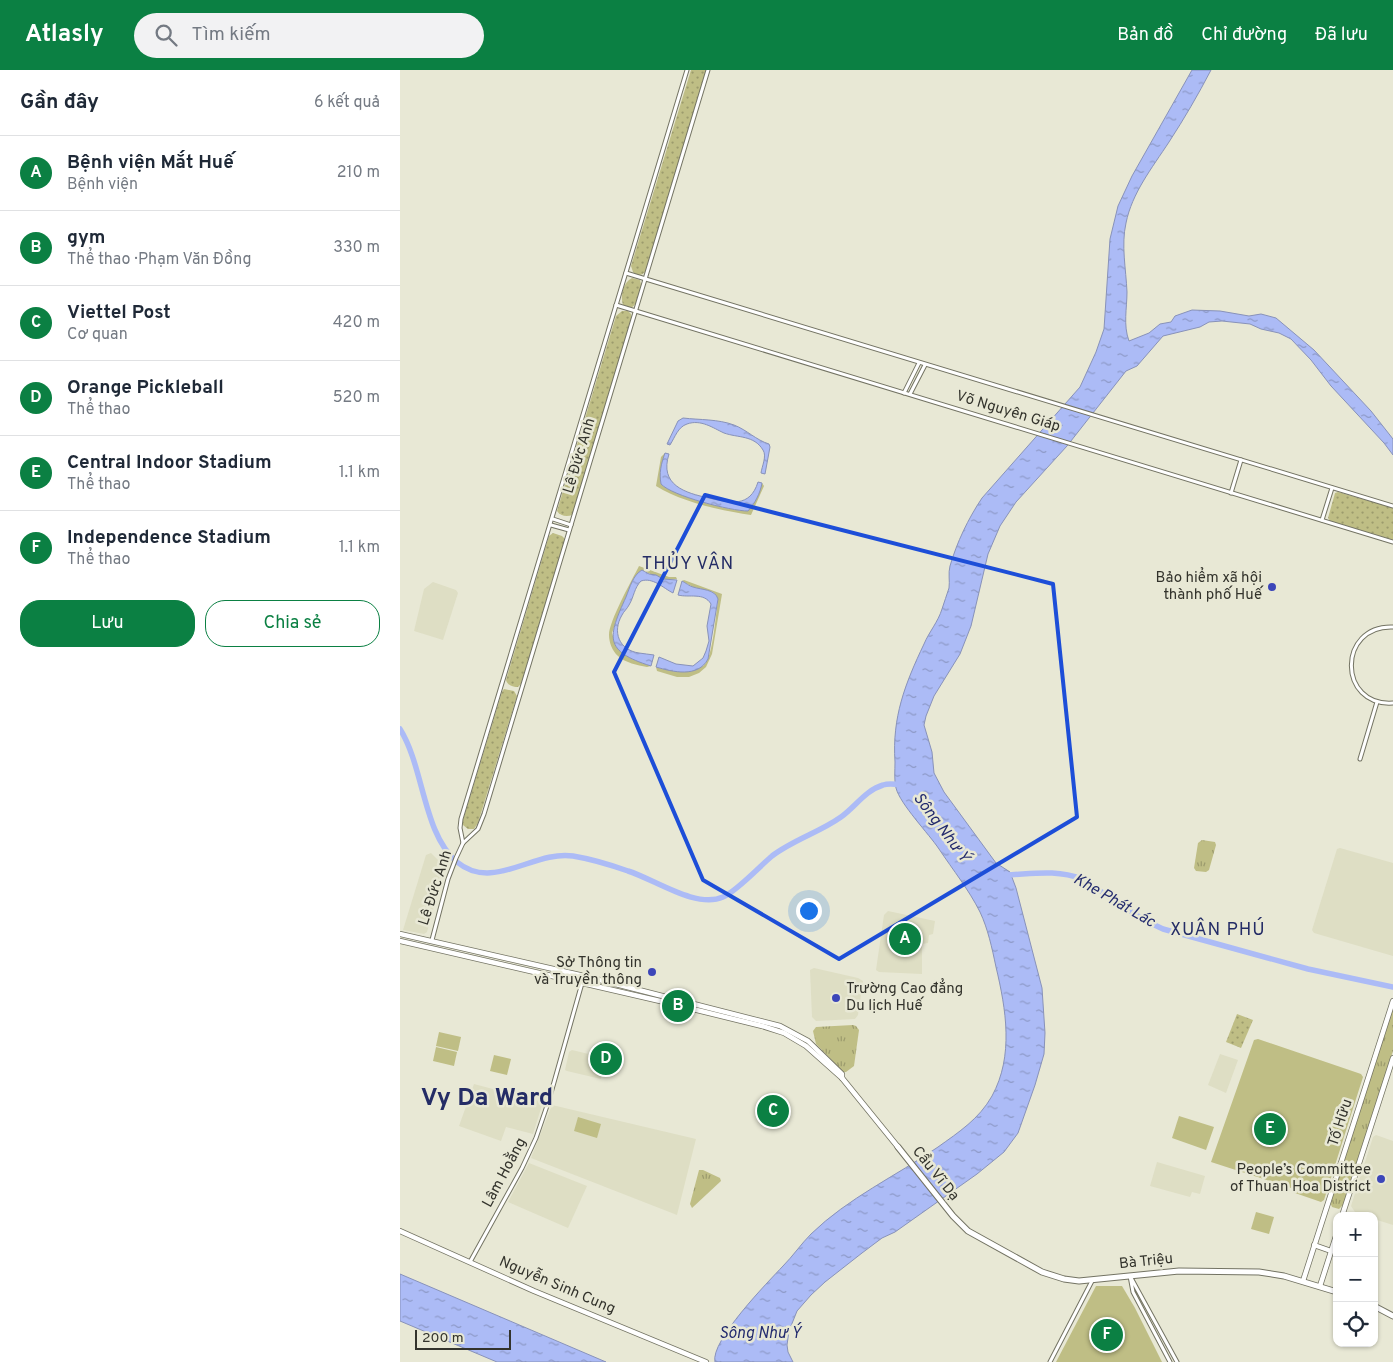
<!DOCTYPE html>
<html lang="vi">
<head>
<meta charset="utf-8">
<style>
  :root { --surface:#fff; --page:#f2f2f3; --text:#1f2937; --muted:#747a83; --line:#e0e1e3; --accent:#0b8043 }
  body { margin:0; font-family:Overpass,sans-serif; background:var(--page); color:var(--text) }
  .controls { position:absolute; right:15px; bottom:15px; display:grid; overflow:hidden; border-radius:10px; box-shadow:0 1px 4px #0004 }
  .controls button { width:45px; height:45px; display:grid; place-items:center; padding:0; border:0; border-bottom:1px solid var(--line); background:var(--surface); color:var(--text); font:25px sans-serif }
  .scale { position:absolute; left:15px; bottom:12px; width:96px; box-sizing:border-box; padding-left:5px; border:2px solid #33332c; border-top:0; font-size:14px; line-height:18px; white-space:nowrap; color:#33332c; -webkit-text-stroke:4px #e8e8d5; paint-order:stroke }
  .you { position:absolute; left:408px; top:840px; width:18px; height:18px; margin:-12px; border:4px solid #fff; border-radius:50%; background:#1a73e8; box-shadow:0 0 0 8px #1a73e833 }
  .badge { display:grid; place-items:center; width:32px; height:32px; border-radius:50%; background:var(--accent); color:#fff; font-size:16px; font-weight:700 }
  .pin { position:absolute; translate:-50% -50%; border:2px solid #fff; box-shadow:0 1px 5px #0006 }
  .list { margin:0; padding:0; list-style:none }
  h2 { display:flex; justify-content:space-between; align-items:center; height:65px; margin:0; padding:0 20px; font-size:21px }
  h2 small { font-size:16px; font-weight:400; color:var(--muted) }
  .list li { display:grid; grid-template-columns:32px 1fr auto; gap:15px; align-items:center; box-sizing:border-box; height:75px; padding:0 20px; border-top:1px solid var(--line) }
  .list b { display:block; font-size:19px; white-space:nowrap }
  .list p { margin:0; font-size:16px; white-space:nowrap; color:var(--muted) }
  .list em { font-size:16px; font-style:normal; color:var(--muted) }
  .actions { display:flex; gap:10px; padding:15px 20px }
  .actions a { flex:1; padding:11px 0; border:1px solid var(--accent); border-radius:20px; text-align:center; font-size:18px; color:var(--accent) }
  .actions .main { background:var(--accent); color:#fff }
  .icon { flex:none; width:28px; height:28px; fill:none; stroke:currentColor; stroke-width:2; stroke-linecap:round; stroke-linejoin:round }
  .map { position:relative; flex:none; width:993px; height:1292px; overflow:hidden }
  header { display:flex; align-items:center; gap:30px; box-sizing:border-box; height:70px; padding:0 25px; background:var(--accent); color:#fff }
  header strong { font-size:24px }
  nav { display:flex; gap:28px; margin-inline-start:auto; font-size:18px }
  .search { width:350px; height:45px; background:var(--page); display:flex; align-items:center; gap:12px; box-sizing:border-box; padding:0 18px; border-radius:28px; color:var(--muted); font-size:19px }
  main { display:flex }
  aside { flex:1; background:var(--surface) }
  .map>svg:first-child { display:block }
</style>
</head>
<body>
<header>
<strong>Atlasly</strong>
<div class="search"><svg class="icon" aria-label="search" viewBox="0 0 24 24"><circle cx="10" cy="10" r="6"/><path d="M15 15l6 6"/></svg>Tìm kiếm</div>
<nav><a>Bản đồ</a><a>Chỉ đường</a><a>Đã lưu</a></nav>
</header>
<main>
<aside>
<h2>Gần đây<small>6 kết quả</small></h2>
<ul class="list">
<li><span class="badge">A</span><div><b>Bệnh viện Mắt Huế</b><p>Bệnh viện</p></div><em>210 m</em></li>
<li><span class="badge">B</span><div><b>gym</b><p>Thể thao · Phạm Văn Đồng</p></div><em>330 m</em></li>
<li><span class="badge">C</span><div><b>Viettel Post</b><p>Cơ quan</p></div><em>420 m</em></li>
<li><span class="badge">D</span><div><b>Orange Pickleball</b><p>Thể thao</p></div><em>520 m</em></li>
<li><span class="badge">E</span><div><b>Central Indoor Stadium</b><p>Thể thao</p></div><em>1.1 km</em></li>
<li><span class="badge">F</span><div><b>Independence Stadium</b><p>Thể thao</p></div><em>1.1 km</em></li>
</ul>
<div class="actions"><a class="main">Lưu</a><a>Chia sẻ</a></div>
</aside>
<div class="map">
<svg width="993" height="1292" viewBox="0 0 993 1292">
  <defs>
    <pattern id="grass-dots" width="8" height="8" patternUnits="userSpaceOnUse" patternTransform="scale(1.25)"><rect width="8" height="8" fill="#bfbe85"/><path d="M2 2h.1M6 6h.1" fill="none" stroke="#9c9b6d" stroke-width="1.8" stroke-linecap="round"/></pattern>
    <pattern id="park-tufts" width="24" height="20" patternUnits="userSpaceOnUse" patternTransform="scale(1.25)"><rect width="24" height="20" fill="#bfbe85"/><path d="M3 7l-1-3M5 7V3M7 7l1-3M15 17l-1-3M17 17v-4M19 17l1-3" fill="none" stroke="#9c9b6d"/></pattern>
    <pattern id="water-ripples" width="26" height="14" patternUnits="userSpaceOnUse" patternTransform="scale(1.25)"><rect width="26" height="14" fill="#acbbf6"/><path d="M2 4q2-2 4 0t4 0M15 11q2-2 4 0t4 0" fill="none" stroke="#8d99c7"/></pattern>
  </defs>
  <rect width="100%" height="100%" fill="#e8e8d5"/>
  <g fill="#dedec4">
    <polygon points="33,512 56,520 58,523 43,570 14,561 24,519"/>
    <polygon points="940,778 993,793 993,886 914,863 912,860 937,779"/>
    <polygon points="31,783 45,797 27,862 24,864 3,860 26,785"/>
    <polygon points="488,841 535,851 533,864 529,865 528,873 522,874 522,904 479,902 476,900 484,845"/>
    <polygon points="414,898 458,908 463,911 458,945 455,949 416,951 412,947 410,900"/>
    <polygon points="172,980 205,988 201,1009 167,1001 165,1000 169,982"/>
    <polygon points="820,984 838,990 826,1023 808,1015"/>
    <polygon points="74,1014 143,1032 133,1064 106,1057 101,1071 59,1056"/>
    <polygon points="152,1035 296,1069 277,1145 131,1088"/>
    <polygon points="976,1065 993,1071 993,1155 974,1149 974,1146 966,1146 955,1142 951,1136 973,1067"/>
    <polygon points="757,1092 805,1106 800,1124 792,1122 790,1127 750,1116"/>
    <polygon points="129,1093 187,1116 168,1158 108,1132"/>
  </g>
  <g fill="url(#grass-dots)">
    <path d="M291,0H307L246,201C242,206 237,206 233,202L231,196Z"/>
    <path d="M232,208L240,210C243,219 239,233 231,238L223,235C220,226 223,212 232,208Z"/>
    <path d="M222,241H228L231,244L232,250L172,445C167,447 160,446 157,441L216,246Z"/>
    <polygon points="938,422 993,438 993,470 930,451 928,448 935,423"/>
    <path d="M153,463L162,466L165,469L121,614L118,617C113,617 107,615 106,610L149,466Z"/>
    <polygon points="104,619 114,621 117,626 78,753 74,759 68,759 63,755 63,750 102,622"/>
    <polygon points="837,944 853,950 841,978 826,972"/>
  </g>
  <g fill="url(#park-tufts)">
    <polygon points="802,770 815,772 816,775 809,800 806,802 796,801 794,798 798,773"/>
    <polygon points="993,938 993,981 943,1135 939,1139 932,1137 930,1132"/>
    <polygon points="453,955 456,956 459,960 454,996 446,1002 443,1002 416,974 413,961 416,957"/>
    <polygon points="299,1100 303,1100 320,1108 321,1111 292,1138 290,1134"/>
  </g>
  <g fill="#bfbe85">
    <path d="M265,383L260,402L261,414C275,426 329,441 348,441L353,435L362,413L364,416L351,445C323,441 281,432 256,416L261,387Z"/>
    <path d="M239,496L269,507H276L277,509C273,509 268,510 264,509C261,509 246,502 244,501H240L234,508L218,546L212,563L215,573L224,584L251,596L247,597C237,595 226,593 218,586C212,581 209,572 209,565C209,551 232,510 239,496Z"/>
    <path d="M284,510L322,524L312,584L306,597L299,603L289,607H277L257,601L256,597C268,601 296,604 305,594C313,585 316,543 318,529L313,522L293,517L282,511Z"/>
    <polygon points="39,962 61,967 58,981 36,976"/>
    <polygon points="858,969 961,1004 963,1007 924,1130 921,1132 895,1123 891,1118 811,1092 854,970"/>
    <polygon points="36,977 57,982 54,996 33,991"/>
    <polygon points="94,985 111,989 107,1005 90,1001"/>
    <polygon points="779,1046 814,1057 806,1080 772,1068"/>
    <polygon points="178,1047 201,1054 197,1068 174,1061"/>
    <polygon points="856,1142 874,1147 869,1164 851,1159"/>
    <polygon points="696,1216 722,1216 735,1238 762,1292 656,1292"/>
  </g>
  <g fill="url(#water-ripples)" stroke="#8892b9">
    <path d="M792,0H811C798,25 784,49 769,72C752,98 732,123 726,153C721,175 726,199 727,222C727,238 723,255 729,271L749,263L760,254L771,252L775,246L792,240L820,241L849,246L861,244L876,248L914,280L971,341L993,369V385L984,373L931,316L911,290L891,269L879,263L861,259L850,254L822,251L809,252L800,257L763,266L737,296L726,301L667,376L616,432L600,456L588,484L571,556L560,584L534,626L526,646L524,655L532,682L534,703L544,722L596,793L610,802L616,818L642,918L645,963L644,984L635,1015L618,1063L604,1082L577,1104L495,1162L482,1168L462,1183L425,1212L411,1225L397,1241L389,1261L387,1275L388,1282L393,1292H315C310,1271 368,1212 383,1196C393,1186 401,1174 411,1164C448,1128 496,1106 538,1077C559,1062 579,1049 592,1026C614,986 606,939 596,897C592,878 588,859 580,842C569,820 553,800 539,779C529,764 500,734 496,718C494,710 495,700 495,692C492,647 505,614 524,574C529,562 538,552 542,539C544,532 547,525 549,518C550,511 548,503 550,496C557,472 568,449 582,428L680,317L696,282L704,259L710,169L718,136L732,106Z"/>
    <path d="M283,348C300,350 318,349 334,355C347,360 356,370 369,374L370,377L365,404L361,403C362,396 367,386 363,380C354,365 338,368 324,363C313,358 301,349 287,354C278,357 275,367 270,375L267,374L278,351Z"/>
    <path d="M265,383L269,384C259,415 285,423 309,428C330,433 350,438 358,412L362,413C360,424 355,433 348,441C331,441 272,426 261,414C259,403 261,394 265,383Z"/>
    <path d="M242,500L249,504L256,505L263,509L277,510L273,523C263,518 253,507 241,511C234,518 234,527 229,535C227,539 224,541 222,545C212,562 219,580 239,583C244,584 249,584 254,585L251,596C203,581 208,567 226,527C230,517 233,505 242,500Z"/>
    <path d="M282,511C286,513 289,516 293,517C302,520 315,519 318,529L308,589C298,608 273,602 256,597L259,587L276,594L293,596L303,588L306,581L309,571L307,556L311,534C304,522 289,528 278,525Z"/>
    <polygon points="0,1204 206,1292 97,1292 0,1251"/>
  </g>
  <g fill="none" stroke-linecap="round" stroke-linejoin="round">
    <g stroke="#acbbf6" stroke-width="5.5">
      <path d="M0,659C24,697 23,764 57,792C93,822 134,780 173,786C191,789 211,795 228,801C254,809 296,839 323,827C336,822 360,796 372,786C393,770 420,762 441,747C455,737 466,720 483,715C489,713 495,714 502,715"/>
      <path d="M606,805C632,804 656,799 682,809L744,850L763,859L908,899L993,917"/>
    </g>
    <g stroke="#737363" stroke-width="5">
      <g id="minor">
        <polyline points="226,203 993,436"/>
        <polyline points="216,235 993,472"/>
        <polyline points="504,323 519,293"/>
        <polyline points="510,324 525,295"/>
        <polyline points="831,423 841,390"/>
        <polyline points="153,449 171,455"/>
        <polyline points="922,450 932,418"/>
        <polyline points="151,455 169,460"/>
        <path d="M993,557C937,555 938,637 993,633"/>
        <polyline points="960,689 977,632"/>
        <polyline points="63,773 60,758 61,749 287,0"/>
        <polyline points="32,870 48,809 56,788 63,773 78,759 84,744 308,0"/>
        <polyline points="70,1192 122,1098 136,1068 149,1030 184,906"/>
        <polyline points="650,1292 692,1211"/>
        <polyline points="770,1292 733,1222 730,1206 777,1292"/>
      </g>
    </g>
    <g stroke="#737363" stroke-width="6">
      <g id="major">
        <polyline points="0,864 184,906 380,956 408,971 442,1004 442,1008"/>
        <polyline points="0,871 260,931 362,956 384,963 406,976 442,1008 498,1077"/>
        <polyline points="942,1146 993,988"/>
        <polyline points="0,1161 134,1221 306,1292"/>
        <polyline points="914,1175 931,1181"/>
        <polyline points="903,1211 993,931"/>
        <polyline points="920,1216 937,1163"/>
      </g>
    </g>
    <g stroke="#737363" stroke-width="7">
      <g id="highway">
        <polyline points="498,1077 553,1146 568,1161 642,1202 664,1209 679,1211 779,1201 859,1202 884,1206 937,1222"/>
        <polyline points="974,1236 993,1246"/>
      </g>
    </g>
    <use href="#minor" stroke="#fff" stroke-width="3"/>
    <use href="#major" stroke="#fff" stroke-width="4.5"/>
    <use href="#highway" stroke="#fff" stroke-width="5"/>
  </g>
  <path fill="none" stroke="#1d4ed8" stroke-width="4" stroke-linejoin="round" d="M305,425L653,514L677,747L439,889L303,810L214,602Z"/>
  <g fill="#3c46b9" stroke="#e8e8d5" stroke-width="2">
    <circle cx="872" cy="517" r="5"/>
    <circle cx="252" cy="902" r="5"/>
    <circle cx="436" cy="928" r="5"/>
    <circle cx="981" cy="1109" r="5"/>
  </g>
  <g text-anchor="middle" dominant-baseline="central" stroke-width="5" stroke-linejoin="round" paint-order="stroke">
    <g font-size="15" fill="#33332c" stroke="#e8e8d5">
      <text transform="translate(608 342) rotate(17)">Võ Nguyên Giáp</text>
      <text transform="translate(180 386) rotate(-73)">Lê Đức Anh</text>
      <text transform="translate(36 818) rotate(-72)">Lê Đức Anh</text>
      <text transform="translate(941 1053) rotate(-72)">Tố Hữu</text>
      <text transform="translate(105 1103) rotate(-62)">Lâm Hoằng</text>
      <text transform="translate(535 1104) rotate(51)">Cầu Vĩ Dạ</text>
      <text transform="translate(746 1192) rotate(-6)">Bà Triệu</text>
      <text transform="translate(157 1216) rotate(23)">Nguyễn Sinh Cung</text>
    </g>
    <g font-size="15" fill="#33332c" stroke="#e8e8d5" text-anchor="end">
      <text x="862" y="508">Bảo hiểm xã hội<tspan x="862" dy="17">thành phố Huế</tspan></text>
      <text x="242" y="893">Sở Thông tin<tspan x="242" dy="17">và Truyền thông</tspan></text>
      <text x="446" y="919" text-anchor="start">Trường Cao đẳng<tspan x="446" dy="17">Du lịch Huế</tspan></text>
      <text x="971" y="1100">People’s Committee<tspan x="971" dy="17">of Thuan Hoa District</tspan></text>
    </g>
    <g font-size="16" font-style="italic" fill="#232b6e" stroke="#e8e8d5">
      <text transform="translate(541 758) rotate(53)">Sông Như Ý</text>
      <text transform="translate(714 831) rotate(30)">Khe Phát Lác</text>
      <text x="360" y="1264">Sông Như Ý</text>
    </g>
    <g font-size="18" letter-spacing="1" fill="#242c66" stroke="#e8e8d5">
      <text x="288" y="494">THỦY VÂN</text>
      <text x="818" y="860">XUÂN PHÚ</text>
    </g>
    <g font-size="25" font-weight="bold" fill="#242c66" stroke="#e8e8d5">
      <text x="87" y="1029">Vy Da Ward</text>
    </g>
  </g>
</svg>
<div class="controls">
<button>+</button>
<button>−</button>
<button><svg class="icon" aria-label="locate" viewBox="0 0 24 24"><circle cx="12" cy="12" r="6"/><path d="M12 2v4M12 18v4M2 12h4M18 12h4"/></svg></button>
</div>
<div class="scale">200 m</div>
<div class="you"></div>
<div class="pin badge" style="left:505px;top:869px">A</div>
<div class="pin badge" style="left:278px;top:936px">B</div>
<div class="pin badge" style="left:373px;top:1041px">C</div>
<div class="pin badge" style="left:206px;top:989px">D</div>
<div class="pin badge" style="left:870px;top:1059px">E</div>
<div class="pin badge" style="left:707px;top:1265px">F</div>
</div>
</main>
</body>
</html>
